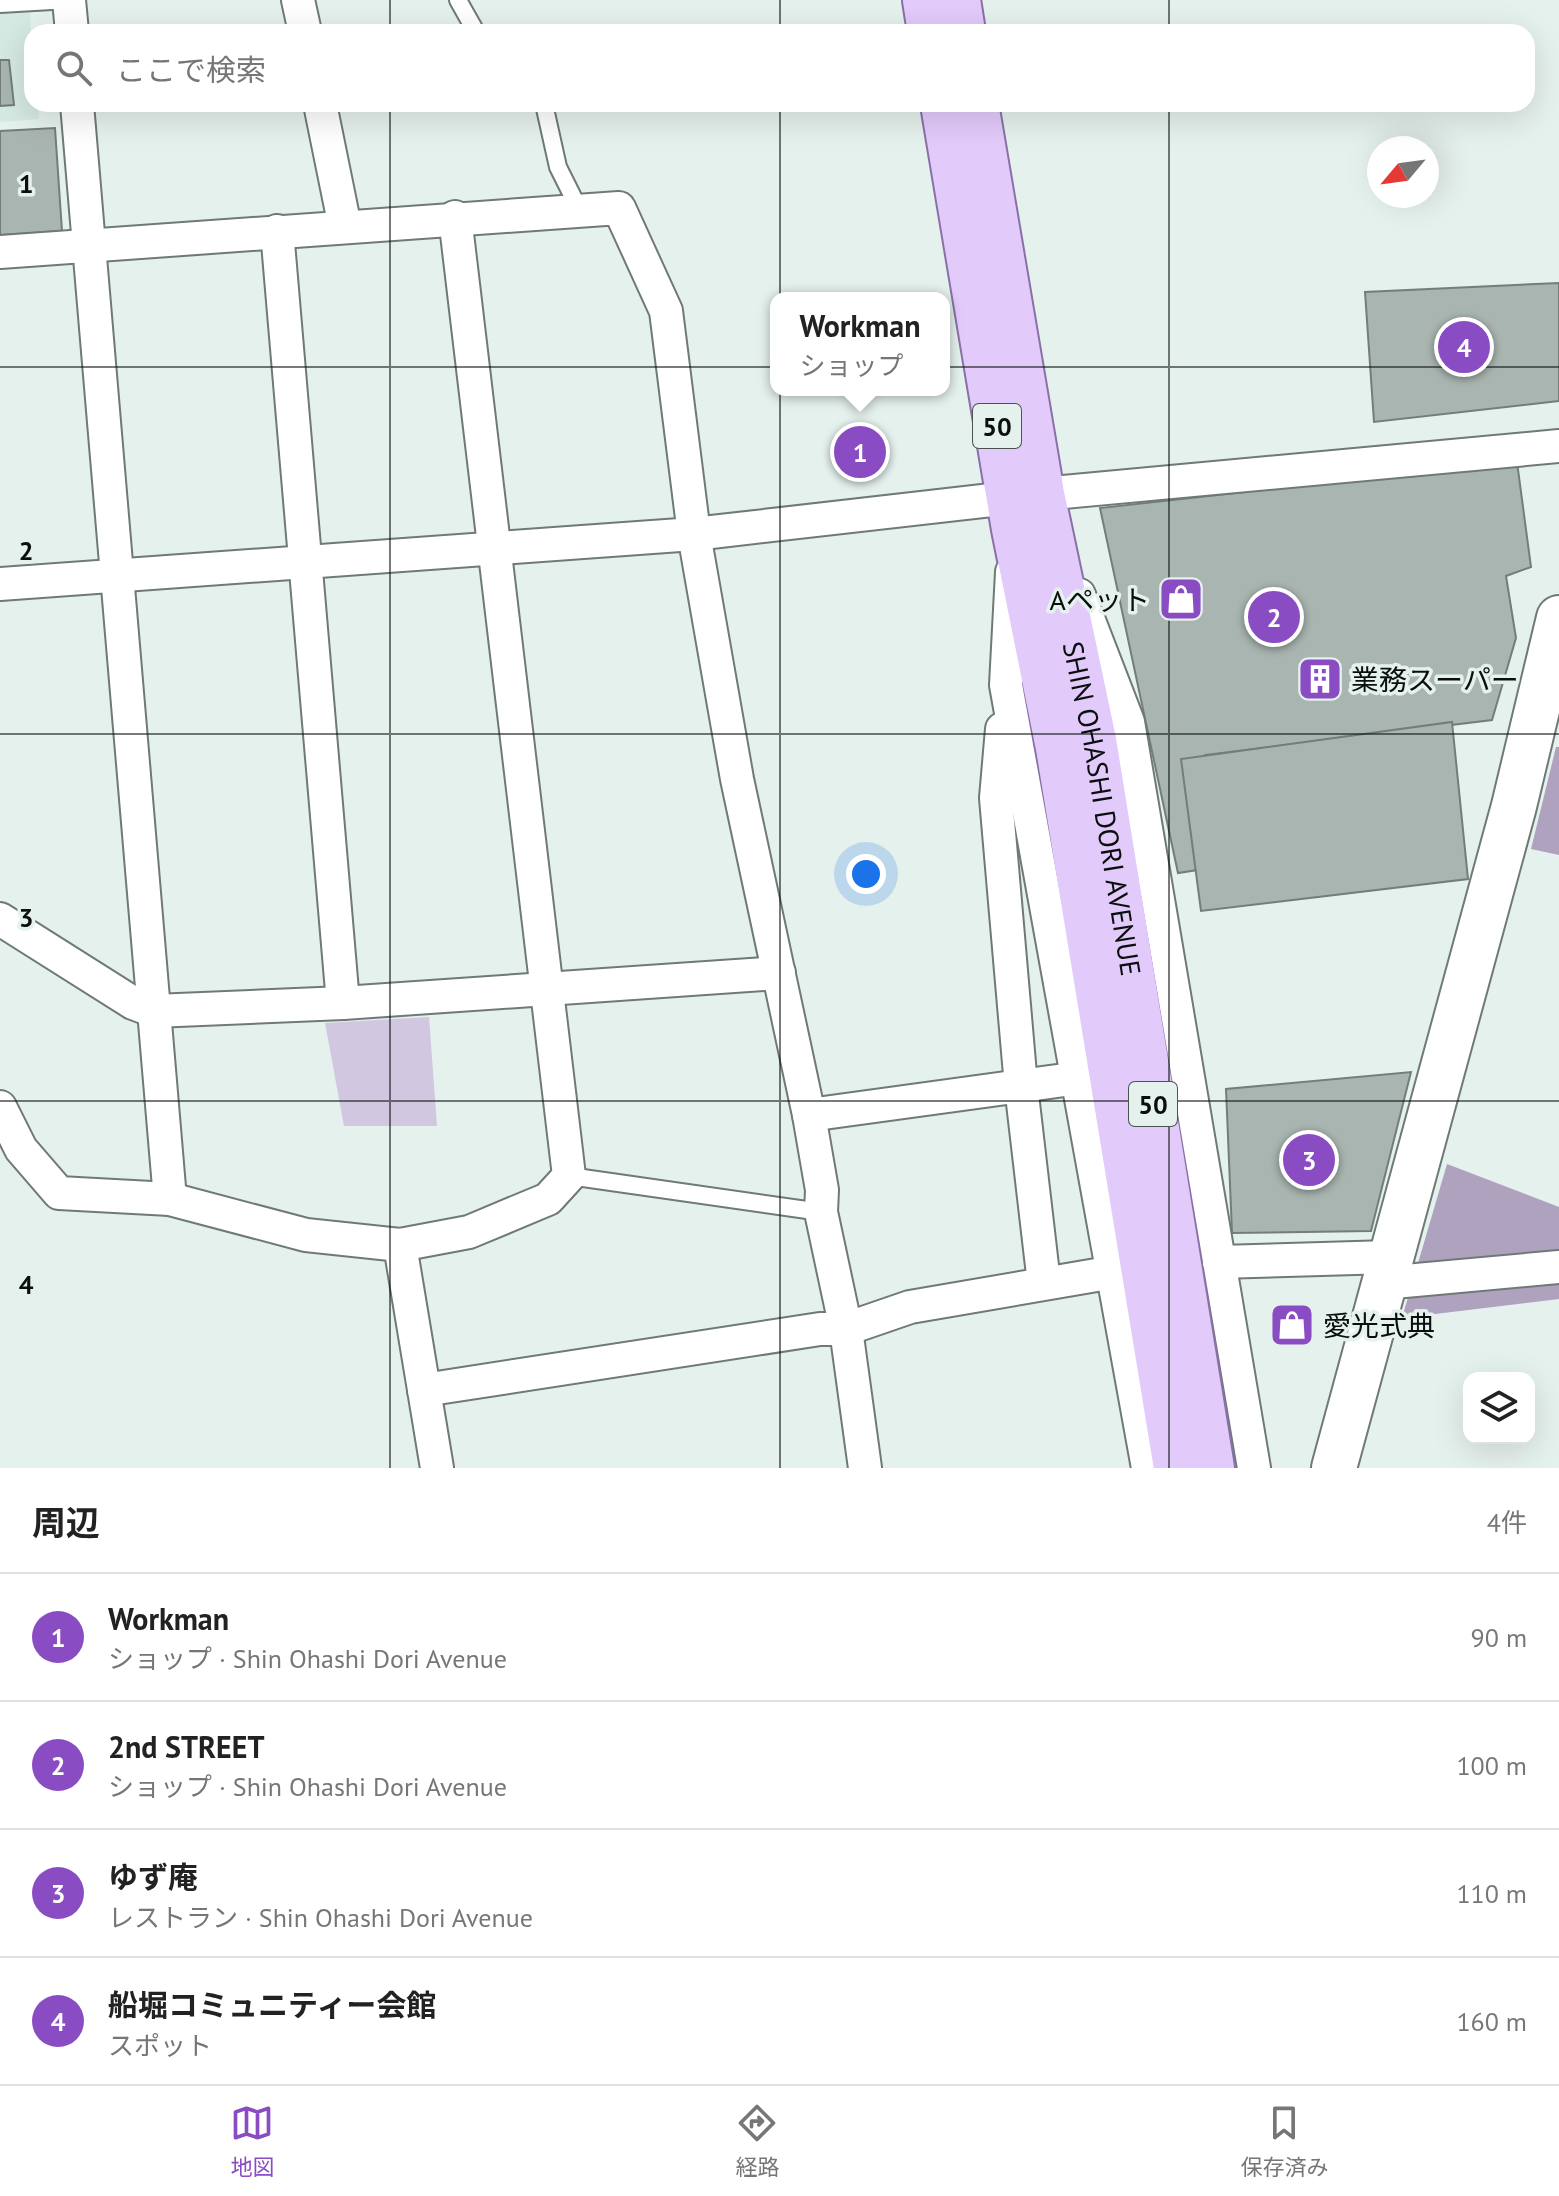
<!DOCTYPE html>
<html lang="ja">
<head>
<meta charset="utf-8">
<style>
  :root { --surface:#fff; --page:#f2f2f2; --text:#222; --muted:#767676; --line:#e0e0e0; --accent:#8a4cc2 }
  body { margin:0; font-family:"PT Sans","Noto Sans JP",sans-serif; background:var(--page); color:var(--text) }
  .controls { position:absolute; right:24px; bottom:24px; display:grid; overflow:hidden; border-radius:16px; box-shadow:0 8px 32px #0002 }
  .controls button { width:72px; height:72px; display:grid; place-items:center; padding:0; border:0; border-bottom:2px solid var(--line); background:var(--surface); color:var(--text); font:40px sans-serif }
  .compass { position:absolute; left:1367px; top:136px; width:72px; height:72px; border-radius:50%; background:var(--surface); box-shadow:0 8px 32px #0002; rotate:241deg }
  .you { position:absolute; left:866px; top:874px; width:28px; height:28px; margin:-20px; border:6px solid #fff; border-radius:50%; background:#1a73e8; box-shadow:0 0 0 12px #1a73e833 }
  .badge { display:grid; place-items:center; width:52px; height:52px; border-radius:50%; background:var(--accent); color:#fff; font-size:26px; font-weight:700 }
  .pin { position:absolute; translate:-50% -50%; border:4px solid #fff; box-shadow:0 2px 8px #0006 }
  .popup { position:absolute; left:770px; top:292px; width:180px; height:104px; box-sizing:border-box; display:grid; place-content:center; border-radius:16px; background:var(--surface); filter:drop-shadow(0 2px 6px #0005); font-size:26px; white-space:nowrap; color:var(--muted) }
  .popup b { font-size:30px; color:var(--text) }
  .popup::after { content:''; position:absolute; left:50%; top:100%; margin-left:-16px; border:16px solid transparent; border-top-color:var(--surface) }
  .list { margin:0; padding:0; list-style:none }
  h2 { display:flex; justify-content:space-between; align-items:center; height:104px; margin:0; padding:0 32px; font-size:34px }
  h2 small { font-size:26px; font-weight:400; color:var(--muted) }
  .list li { display:grid; grid-template-columns:52px 1fr auto; gap:24px; align-items:center; box-sizing:border-box; height:128px; padding:0 32px; border-top:2px solid var(--line) }
  .list b { display:block; font-size:30px; white-space:nowrap }
  .list p { margin:0; font-size:26px; white-space:nowrap; color:var(--muted) }
  .list em { font-size:26px; font-style:normal; color:var(--muted) }
  .icon { flex:none; width:44px; height:44px; fill:none; stroke:currentColor; stroke-width:2; stroke-linecap:round; stroke-linejoin:round }
  .map { position:relative; flex:none; width:1559px; height:1468px; overflow:hidden }
  .search { position:absolute; background:var(--surface); box-shadow:0 8px 32px #0002; left:24px; right:24px; top:24px; height:88px; display:flex; align-items:center; gap:20px; box-sizing:border-box; padding:0 28px; border-radius:24px; color:var(--muted); font-size:30px }
  .sheet { height:616px; background:var(--surface) }
  nav { display:flex; justify-content:space-around; align-items:center; box-sizing:border-box; height:112px; border-top:2px solid var(--line); background:var(--surface); font-size:22px; color:var(--muted) }
  nav a { display:grid; justify-items:center; gap:4px }
  nav .on { color:var(--accent) }
  .map>svg:first-child { display:block }
</style>
</head>
<body>
<div class="map">
<svg width="1559" height="1468" viewBox="0 0 1559 1468">
  <rect width="100%" height="100%" fill="#e5f1ed"/>
  <polygon fill="#d4e9e1" points="0,0 30,0 32,104 38,104 39,119 0,122"/>
  <polygon fill="#d2c7e1" points="429,1017 437,1126 344,1126 325,1023"/>
  <g fill="#afa2be">
    <polygon points="1556,747 1559,747 1559,855 1531,849"/>
    <polygon points="1447,1164 1559,1207 1559,1299 1402,1318"/>
  </g>
  <g fill="#a9b5b0" stroke="#737d79" stroke-width="2">
    <polygon points="0,60 9,60 14,105 0,106"/>
    <polygon points="55,128 62,231 0,235 0,131"/>
    <polygon points="1559,283 1559,401 1374,422 1365,292"/>
    <polygon points="1517,462 1531,567 1506,576 1516,638 1492,720 1205,755 1237,864 1178,873 1100,508"/>
    <polygon points="1452,722 1468,879 1201,911 1181,759"/>
    <polygon points="1411,1072 1371,1231 1232,1233 1226,1089"/>
  </g>
  <g fill="none" stroke-linecap="round" stroke-linejoin="round">
    <g stroke="#6f7975" stroke-width="20">
      <g id="lane">
        <polyline points="458,0 476,32"/>
        <polyline points="0,4 69,0"/>
        <polyline points="544,104 558,167 579,209"/>
        <polyline points="569,1176 821,1212"/>
      </g>
    </g>
    <g stroke="#6f7975" stroke-width="36">
      <g id="street">
        <polyline points="69,0 72,32"/>
        <polyline points="298,0 305,32"/>
        <polyline points="77,104 170,1199"/>
        <polyline points="320,104 345,227"/>
        <polyline points="277,231 343,1003"/>
        <polyline points="0,252 619,208 666,311 694,534 737,779 809,1115 822,1190 821,1212 846,1329 865,1468"/>
        <polyline points="1042,494 1559,446"/>
        <polyline points="1012,572 1006,685 1148,1468"/>
        <polyline points="0,584 694,534 1009,498"/>
        <polyline points="1079,595 1128,722 1254,1468"/>
        <polyline points="1002,729 996,798 1021,1086 1044,1283"/>
        <polyline points="0,919 133,1003 154,1011 343,1003 779,973"/>
        <polyline points="0,1107 21,1149 59,1193 170,1199 306,1235 400,1245 469,1232 548,1199 569,1176 455,217"/>
        <polyline points="809,1115 1079,1078"/>
        <polyline points="400,1245 437,1468"/>
        <polyline points="1219,1262 1390,1257"/>
        <polyline points="1383,1283 1559,1267"/>
        <polyline points="424,1390 820,1329 846,1329 910,1307 1114,1272"/>
      </g>
    </g>
    <g stroke="#6f7975" stroke-width="48">
      <polyline id="secondary" points="1334,1468 1514,806 1559,618"/>
    </g>
    <g stroke="#8971a6" stroke-width="48">
      <g id="primary">
        <polyline points="925,0 930,32"/>
        <polyline points="958,0 963,32"/>
        <polyline points="943,104 1014,529 1058,748 1176,1468"/>
        <path id="s1" d="M976,104L1042,494L1094,740L1212,1468"/>
      </g>
    </g>
    <use href="#lane" stroke="#fff" stroke-width="16"/>
    <use href="#street" stroke="#fff" stroke-width="32"/>
    <use href="#secondary" stroke="#fff" stroke-width="44"/>
    <use href="#primary" stroke="#e2cafb" stroke-width="44"/>
  </g>
  <path fill="none" stroke="#0a0e0d" stroke-width="2" stroke-opacity="0.55" d="M390,0V32M780,0V32M1169,0V32M390,104V1468M780,104V1468M1169,104V1468M0,367H1559M0,734H1559M0,1101H1559"/>
  <defs>
    <g id="shop-square" transform="scale(2.3)"><rect x="-9" y="-9" width="18" height="18" rx="4" fill="#8a4cc2" stroke="#e5f1ed"/><path d="M-5-2.5h2.3a2.7 3.5 0 0 1 5.4 0H5L5.5 6h-11ZM-1.5-2.5h3a1.5 2.3 0 0 0-3 0Z" fill="#fff"/></g>
    <g id="building-square" transform="scale(2.3)"><rect x="-9" y="-9" width="18" height="18" rx="4" fill="#8a4cc2" stroke="#e5f1ed"/><path d="M-4-6H4V6H1V3H-1V6H-4ZM-2.5-4.3h1.7v1.8h-1.7ZM.8-4.3h1.7v1.8H.8ZM-2.5-1h1.7V.8h-1.7ZM.8-1h1.7V.8H.8Z" fill="#fff"/></g>
  </defs>
  <g fill-rule="evenodd">
    <use href="#shop-square" x="1181" y="599"/>
    <use href="#building-square" x="1320" y="679"/>
    <use href="#shop-square" x="1292" y="1325"/>
  </g>
  <g text-anchor="middle" dominant-baseline="central" stroke-width="7" stroke-linejoin="round" paint-order="stroke">
    <g fill="#e5f1ed" stroke="#4c5250" stroke-width="2">
      <rect x="973" y="404" width="48" height="44" rx="6"/>
      <rect x="1129" y="1082" width="48" height="44" rx="6"/>
    </g>
    <g font-size="26" font-weight="bold" fill="#0a0e0d">
      <text x="997" y="426">50</text>
      <text x="1153" y="1104">50</text>
    </g>
    <g font-size="28" fill="#0a0e0d" stroke="#e5f1ed" text-anchor="start">
      <text x="1150" y="599" text-anchor="end">Aペット</text>
      <text x="1351" y="679">業務スーパー</text>
      <text x="1323" y="1325">愛光式典</text>
    </g>
    <g font-size="28" fill="#0a0e0d" stroke="#e5f1ed">
      <text stroke="none"><textPath href="#s1" startOffset="716">SHIN OHASHI DORI AVENUE</textPath></text>
    </g>
  </g>
  <g font-size="26" text-anchor="middle" font-weight="bold" fill="#0a0e0d" stroke="#e5f1ed" stroke-width="7" stroke-linejoin="round" paint-order="stroke">
    <text x="26" y="193">1</text>
    <text x="26" y="560">2</text>
    <text x="26" y="927">3</text>
    <text x="26" y="1294">4</text>
  </g>
</svg>
<div class="controls">
<button><svg class="icon" aria-label="layers" viewBox="0 0 24 24"><path d="M12 4l9 5-9 5-9-5zM3 14l9 5 9-5"/></svg></button>
</div>
<svg class="compass" viewBox="-18 -18 36 36"><path d="M0-13l5 13h-10z" fill="#e53935"/><path d="M0 13l5-13h-10z" fill="#767676"/></svg>
<div class="you"></div>
<div class="pin badge" style="left:860px;top:452px">1</div>
<div class="popup"><b>Workman</b>ショップ</div>
<div class="pin badge" style="left:1274px;top:617px">2</div>
<div class="pin badge" style="left:1309px;top:1160px">3</div>
<div class="pin badge" style="left:1464px;top:347px">4</div>
<div class="search"><svg class="icon" aria-label="search" viewBox="0 0 24 24"><circle cx="10" cy="10" r="6"/><path d="M15 15l6 6"/></svg>ここで検索</div>
</div>
<section class="sheet">
<h2>周辺<small>4件</small></h2>
<ul class="list">
<li><span class="badge">1</span><div><b>Workman</b><p>ショップ · Shin Ohashi Dori Avenue</p></div><em>90 m</em></li>
<li><span class="badge">2</span><div><b>2nd STREET</b><p>ショップ · Shin Ohashi Dori Avenue</p></div><em>100 m</em></li>
<li><span class="badge">3</span><div><b>ゆず庵</b><p>レストラン · Shin Ohashi Dori Avenue</p></div><em>110 m</em></li>
<li><span class="badge">4</span><div><b>船堀コミュニティー会館</b><p>スポット</p></div><em>160 m</em></li>
</ul>
</section>
<nav>
<a class="on"><svg class="icon" aria-label="map" viewBox="0 0 24 24"><path d="M3 6l6-2 6 2 6-2v14l-6 2-6-2-6 2zM9 4v14M15 6v14"/></svg>地図</a>
<a><svg class="icon" aria-label="directions" viewBox="0 0 24 24"><path d="M12 3l9 9-9 9-9-9zM9 14v-3h6M13 9l2 2-2 2"/></svg>経路</a>
<a><svg class="icon" aria-label="saved" viewBox="0 0 24 24"><path d="M7 4h10v16l-5-4-5 4z"/></svg>保存済み</a>
</nav>
</body>
</html>
